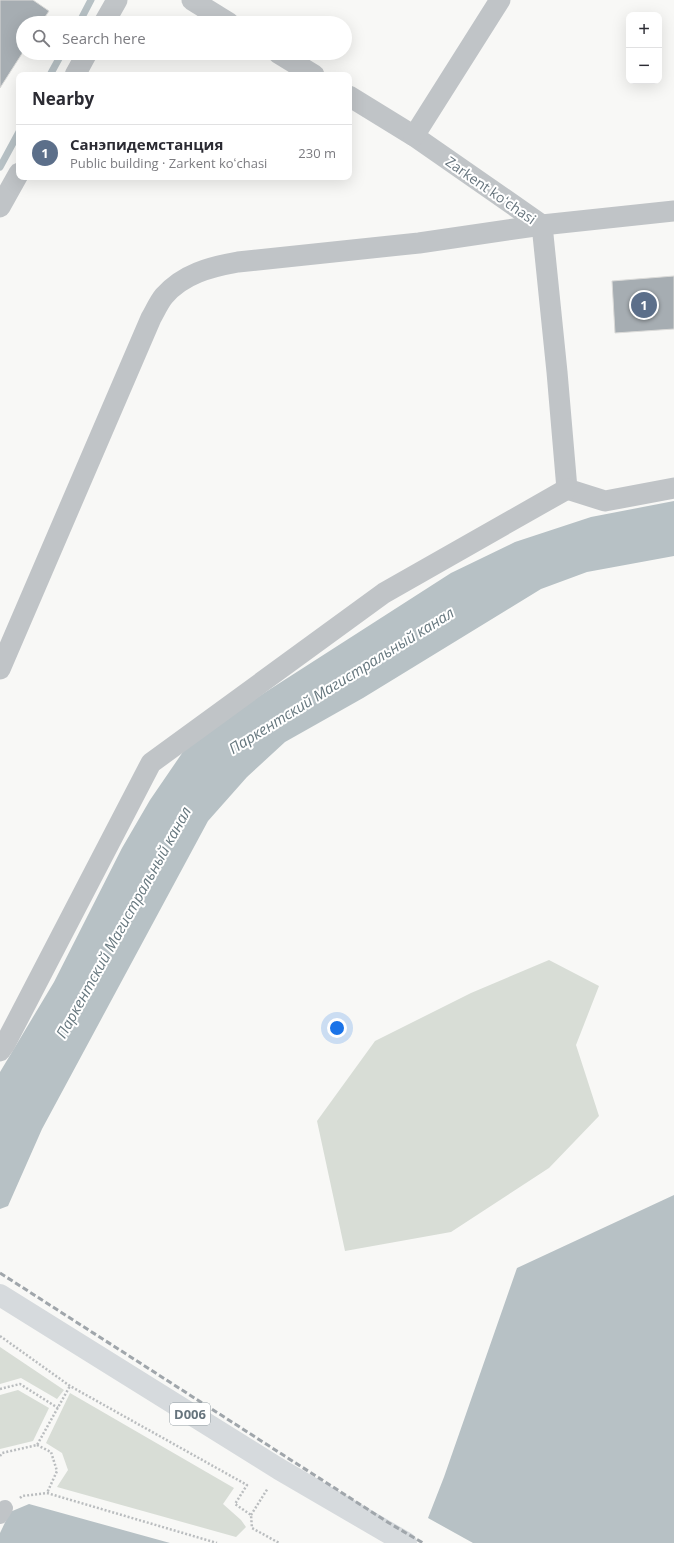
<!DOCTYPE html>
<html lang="en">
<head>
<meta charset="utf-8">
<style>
  :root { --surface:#fff; --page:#f2f2f3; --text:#2b2b33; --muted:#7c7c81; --line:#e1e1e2; --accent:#db2777 }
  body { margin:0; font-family:"Open Sans",sans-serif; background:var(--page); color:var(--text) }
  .controls { position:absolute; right:12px; top:12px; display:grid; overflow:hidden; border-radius:8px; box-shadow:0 4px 16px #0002 }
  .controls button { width:36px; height:36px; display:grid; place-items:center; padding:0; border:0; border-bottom:1px solid var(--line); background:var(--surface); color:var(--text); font:20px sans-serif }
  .you { position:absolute; left:337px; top:1028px; width:14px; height:14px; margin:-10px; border:3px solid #fff; border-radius:50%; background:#1a73e8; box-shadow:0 0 0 6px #1a73e833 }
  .badge { display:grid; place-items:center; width:26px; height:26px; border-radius:50%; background:var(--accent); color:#fff; font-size:13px; font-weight:700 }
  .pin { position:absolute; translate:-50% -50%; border:2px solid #fff; box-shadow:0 1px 4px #0006 }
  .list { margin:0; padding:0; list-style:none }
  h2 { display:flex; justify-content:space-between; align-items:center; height:52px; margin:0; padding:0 16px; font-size:17px }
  h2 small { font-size:13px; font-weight:400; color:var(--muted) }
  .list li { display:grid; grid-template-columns:26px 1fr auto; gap:12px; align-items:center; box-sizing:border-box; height:56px; padding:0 16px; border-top:1px solid var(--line) }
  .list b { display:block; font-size:15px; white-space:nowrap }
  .list p { margin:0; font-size:13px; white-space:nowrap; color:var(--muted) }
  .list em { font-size:13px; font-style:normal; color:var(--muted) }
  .icon { flex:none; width:22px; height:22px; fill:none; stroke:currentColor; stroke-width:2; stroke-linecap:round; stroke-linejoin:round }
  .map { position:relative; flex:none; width:674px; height:1543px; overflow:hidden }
  .search { position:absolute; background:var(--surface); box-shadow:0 4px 16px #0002; left:16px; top:16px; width:336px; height:44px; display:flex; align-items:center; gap:10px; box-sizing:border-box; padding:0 14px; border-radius:22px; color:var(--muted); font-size:15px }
  .panel { position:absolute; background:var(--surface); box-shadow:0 4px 16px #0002; left:16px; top:72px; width:336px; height:108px; border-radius:8px }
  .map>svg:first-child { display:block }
</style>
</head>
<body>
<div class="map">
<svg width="674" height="1543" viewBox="0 0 674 1543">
  <rect width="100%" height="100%" fill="#f8f8f6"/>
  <g fill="#d8ddd6">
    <polygon points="549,960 599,986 576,1045 599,1116 549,1168 451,1232 345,1251 317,1121 375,1041 471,993"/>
    <polygon points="0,1347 64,1390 57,1399 21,1378 0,1384"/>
    <polygon points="18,1390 49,1408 33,1441 0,1449 0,1395"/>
    <polygon points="70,1393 234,1488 223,1504 241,1520 246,1527 236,1537 57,1487 68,1470 62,1453 46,1443"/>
  </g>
  <g fill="#b7c1c5">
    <polygon points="674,501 674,556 587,572 541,589 363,698 285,742 247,777 208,821 42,1129 8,1206 0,1209 0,1072 54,982 122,848 150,800 189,743 250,702 451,573 515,542 591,517"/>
    <polygon points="674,1195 674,1543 473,1543 428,1518 444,1477 517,1268"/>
    <polygon points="29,1504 170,1543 0,1543 0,1533 10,1512"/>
  </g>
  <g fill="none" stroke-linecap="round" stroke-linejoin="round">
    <g stroke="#b7c1c5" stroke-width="7">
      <polyline points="79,23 91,0"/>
      <polyline points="50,75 62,53"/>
      <polyline points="0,167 19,132"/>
    </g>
  </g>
  <g fill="#a6adb2" stroke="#dadad8">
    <polygon points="0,0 33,0 49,11 41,23 23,23 23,52 0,88"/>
    <polygon points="674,276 674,329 615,333 612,281"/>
  </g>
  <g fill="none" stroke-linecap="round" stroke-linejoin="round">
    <g stroke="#babdbf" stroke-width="2.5" stroke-dasharray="2 2" stroke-linecap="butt">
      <polyline points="0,1336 70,1386 247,1485 235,1504 251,1515 252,1528 279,1543"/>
      <polyline points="0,1389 20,1384 58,1408"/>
      <polyline points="37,1445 51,1452 57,1471 47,1493"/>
      <polyline points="0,1456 2,1453 37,1445 70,1386"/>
      <polyline points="20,1498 22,1496 47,1493 217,1543"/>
      <polyline points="251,1515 268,1488"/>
    </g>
    <polyline stroke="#c0c4c7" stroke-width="16" points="0,1516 5,1508"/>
    <g stroke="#c0c4c7" stroke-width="21">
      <polyline points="192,0 229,23"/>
      <polyline points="104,23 117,0"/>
      <polyline points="278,53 314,75"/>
      <polyline points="75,75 87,53"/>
      <polyline points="349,96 414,136 542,225"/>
      <polyline points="414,136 500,0"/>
      <polyline points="0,207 19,173"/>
      <polyline points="542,225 557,372 567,489 605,501 674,488"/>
      <path d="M0,669L151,318C155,311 159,302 164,296C183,274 210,267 238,262L419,243L542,225L674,211"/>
      <polyline points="0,1051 5,1044 151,763 384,593 567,489"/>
    </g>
    <polyline stroke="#d6dadd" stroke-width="22" points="0,1295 279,1469 406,1543"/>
    <polyline stroke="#a0a6ab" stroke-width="3" stroke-dasharray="6 3" stroke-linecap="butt" points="0,1273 389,1523 423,1543"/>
  </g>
  <g text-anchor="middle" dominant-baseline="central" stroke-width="4" stroke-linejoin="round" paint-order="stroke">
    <rect fill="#fff" stroke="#949ea4" stroke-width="1" x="170" y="1403" width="40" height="22" rx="3"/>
    <g font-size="13" font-weight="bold" fill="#66747d">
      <text x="190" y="1414">D006</text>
    </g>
    <g font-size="14" fill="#66747d" stroke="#fff">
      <text transform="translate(491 190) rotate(35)">Zarkent koʻchasi</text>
    </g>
    <g font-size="15" font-style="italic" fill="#67787f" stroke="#fff">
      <text transform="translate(341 680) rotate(-32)">Паркентский Магистральный канал</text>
      <text transform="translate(123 922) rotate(-61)">Паркентский Магистральный канал</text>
    </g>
  </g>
</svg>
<div class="controls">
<button>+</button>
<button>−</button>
</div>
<div class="you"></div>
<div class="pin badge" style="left:644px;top:305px;background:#5c6f8a">1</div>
<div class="search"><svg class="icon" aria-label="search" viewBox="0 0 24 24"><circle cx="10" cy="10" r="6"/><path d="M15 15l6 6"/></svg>Search here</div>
<section class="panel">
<h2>Nearby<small></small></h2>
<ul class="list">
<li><span class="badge" style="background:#5c6f8a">1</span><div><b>Санэпидемстанция</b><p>Public building · Zarkent koʻchasi</p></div><em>230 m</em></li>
</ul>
</section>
</div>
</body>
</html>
